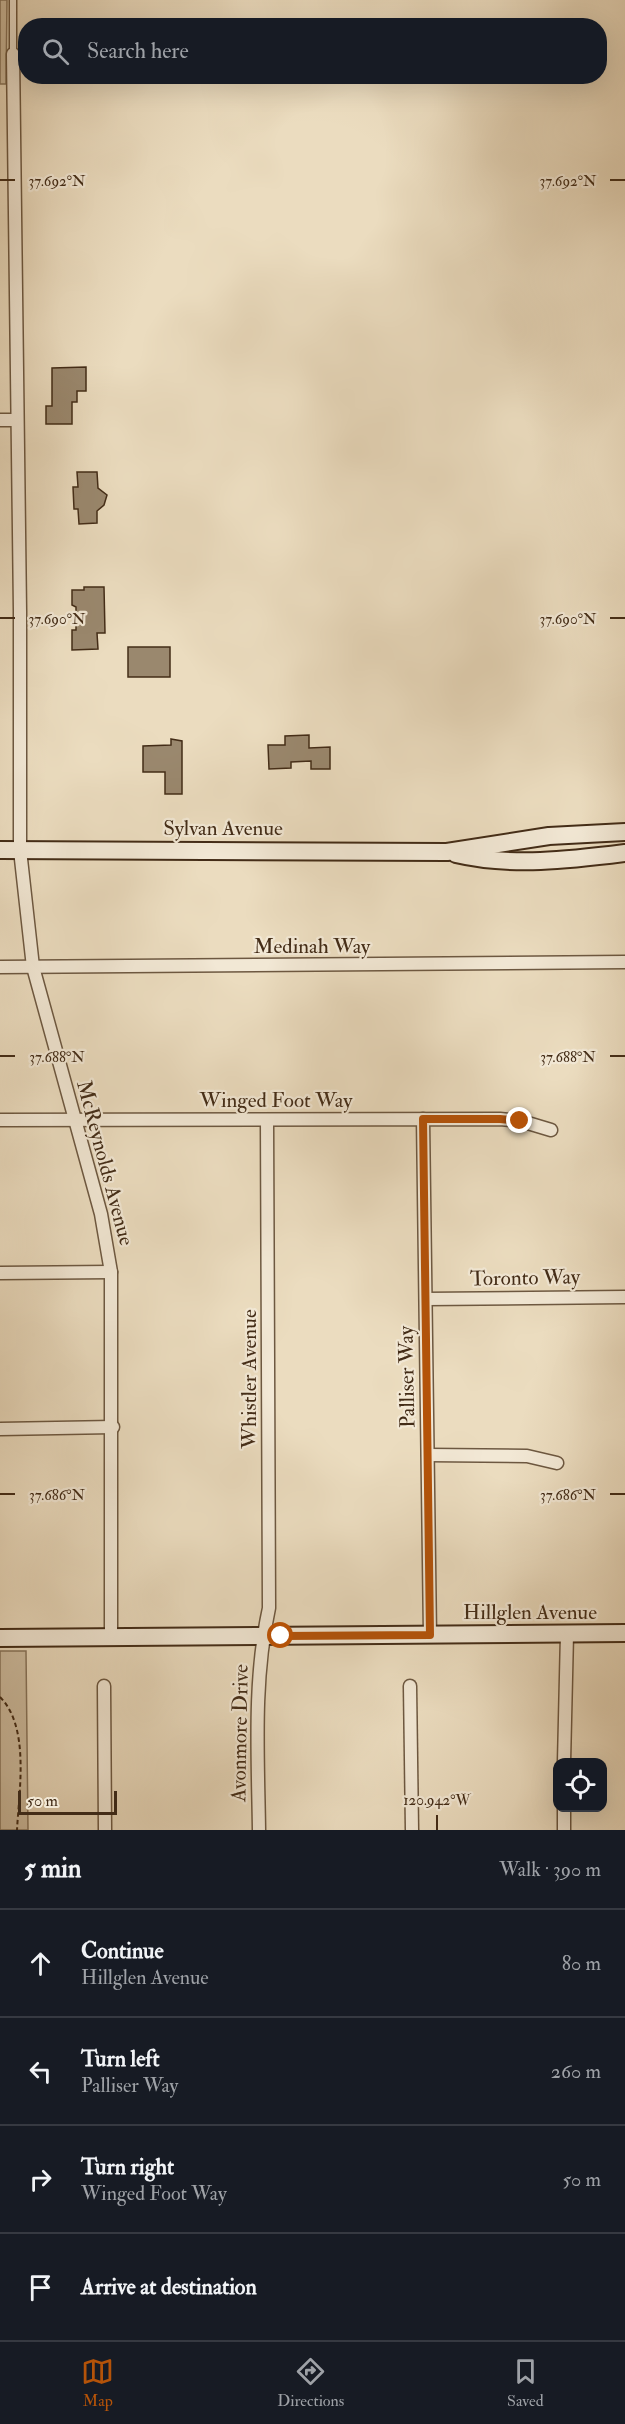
<!DOCTYPE html>
<html lang="en">
<head>
<meta charset="utf-8">
<style>
  :root { --surface:#171b24; --page:#20242c; --text:#f1f3f6; --muted:#9ea1a6; --line:#363941; --accent:#b45309 }
  body { margin:0; font-family:"IM FELL Double Pica",serif; background:var(--page); color:var(--text) }
  .controls { position:absolute; right:18px; bottom:18px; display:grid; overflow:hidden; border-radius:12px; box-shadow:0 6px 24px #0002 }
  .controls button { width:54px; height:54px; display:grid; place-items:center; padding:0; border:0; border-bottom:2px solid var(--line); background:var(--surface); color:var(--text); font:30px sans-serif }
  .scale { position:absolute; left:18px; bottom:15px; width:99px; box-sizing:border-box; padding-left:6px; border:3px solid #432c17; border-top:0; font-size:16px; line-height:21px; white-space:nowrap; color:#432c17; -webkit-text-stroke:4px #f2e8d5; paint-order:stroke }
  .stop { position:absolute; width:18px; height:18px; margin:-14px; border:4px solid #b45309; border-radius:50%; background:#fff }
  .stop.end { background:#b45309; border-color:#fff; box-shadow:0 2px 6px #0008 }
  .list { margin:0; padding:0; list-style:none }
  h2 { display:flex; justify-content:space-between; align-items:center; height:78px; margin:0; padding:0 24px; font-size:26px }
  h2 small { font-size:20px; font-weight:400; color:var(--muted) }
  .list li { display:grid; grid-template-columns:39px 1fr auto; gap:18px; align-items:center; box-sizing:border-box; height:108px; padding:0 24px; border-top:2px solid var(--line) }
  .list b { display:block; font-size:22px; white-space:nowrap }
  .list p { margin:0; font-size:20px; white-space:nowrap; color:var(--muted) }
  .list em { font-size:20px; font-style:normal; color:var(--muted) }
  .icon { flex:none; width:33px; height:33px; fill:none; stroke:currentColor; stroke-width:2; stroke-linecap:round; stroke-linejoin:round }
  .map { position:relative; flex:none; width:625px; height:1830px; overflow:hidden }
  .search { position:absolute; background:var(--surface); box-shadow:0 6px 24px #0002; left:18px; right:18px; top:18px; height:66px; display:flex; align-items:center; gap:15px; box-sizing:border-box; padding:0 21px; border-radius:24px; color:var(--muted); font-size:22px }
  .sheet { height:510px; background:var(--surface) }
  nav { display:flex; justify-content:space-around; align-items:center; box-sizing:border-box; height:84px; border-top:2px solid var(--line); background:var(--surface); font-size:16px; color:var(--muted) }
  nav a { display:grid; justify-items:center; gap:3px }
  nav .on { color:var(--accent) }
  .map>svg:first-child { display:block }
</style>
</head>
<body>
<div class="map">
<svg width="625" height="1830" viewBox="0 0 625 1830">
  <rect width="100%" height="100%" fill="#ebdcbf"/>
  <filter id="stains"><feTurbulence type="fractalNoise" baseFrequency=".00333" numOctaves="4"/><feColorMatrix values="0 0 0 0 .2 0 0 0 0 .09 0 0 0 0 .02 0 0 0 .5 -.17"/></filter>
  <radialGradient id="worn" r=".72"><stop offset=".6" stop-color="#630" stop-opacity="0"/><stop offset="1" stop-color="#630" stop-opacity=".3"/></radialGradient>
  <g fill="#cebea2" stroke="#88755c" stroke-width="1.5">
    <polygon points="0,0 7,0 6,84 0,84"/>
    <polygon points="0,1651 26,1651 28,1830 0,1830"/>
  </g>
  <g fill="#9a886e" stroke="#432c17" stroke-width="1.5">
    <polygon points="86,367 86,391 77,391 77,402 72,402 72,424 46,424 46,406 52,406 52,368"/>
    <polygon points="77,472 97,472 98,488 107,495 104,505 97,511 97,523 79,524 78,509 74,509 73,487 78,487"/>
    <polygon points="84,587 104,587 105,633 97,633 98,649 72,650 72,630 76,630 76,607 72,605 72,590 84,590"/>
    <rect x="128" y="647" width="42" height="30"/>
    <polygon points="309,735 309,748 330,747 330,769 311,769 311,761 291,762 291,768 269,769 268,745 285,745 285,736"/>
    <polygon points="171,739 182,741 182,794 165,794 165,772 143,772 143,746 171,745"/>
  </g>
  <g fill="none" stroke-linecap="round" stroke-linejoin="round">
    <g stroke="#6d5841" stroke-width="9">
      <polyline id="lane" points="13,0 13,54"/>
    </g>
    <g stroke="#6d5841" stroke-width="15">
      <g id="street">
        <polyline points="13,54 20,611 20,850 33,967 101,1214 111,1272 111,1638"/>
        <polyline points="0,420 17,420"/>
        <polyline points="0,967 625,962"/>
        <polyline points="423,1119 430,1635"/>
        <polyline points="0,1120 500,1119 521,1121 551,1130"/>
        <polyline points="0,1273 111,1272"/>
        <polyline points="426,1299 625,1297"/>
        <polyline points="0,1429 113,1427"/>
        <polyline points="428,1455 527,1456 557,1463"/>
        <polyline points="104,1686 105,1830"/>
        <polyline points="410,1686 412,1830"/>
        <polyline points="564,1762 567,1634"/>
        <polyline points="564,1808 564,1830"/>
        <path d="M259,1830C258,1756 253,1681 269,1608L267,1120"/>
      </g>
    </g>
    <g stroke="#432c17" stroke-width="20">
      <g id="secondary">
        <polyline points="0,850 447,852 549,836 625,832"/>
        <path d="M456,854C511,867 570,860 625,853"/>
        <polyline points="0,1638 625,1633"/>
      </g>
    </g>
    <path stroke="#432c17" stroke-width="2" stroke-dasharray="4.5 3" stroke-linecap="butt" d="M0,1697C30,1727 19,1791 17,1830"/>
    <use href="#lane" stroke="#f2e8d5" stroke-width="6"/>
    <use href="#street" stroke="#f2e8d5" stroke-width="12"/>
    <use href="#secondary" stroke="#f2e8d5" stroke-width="16"/>
  </g>
  <g fill="none" stroke-linecap="round" stroke-linejoin="round">
    <polyline stroke="#b45309" stroke-width="8" points="281,1636 430,1635 423,1119 500,1119 520,1121"/>
  </g>
  <path fill="none" stroke="#432c17" stroke-width="2" d="M0,180H15M610,180H625M0,618H15M610,618H625M0,1056H15M610,1056H625M0,1494H15M610,1494H625M437,1815V1830"/>
  <g text-anchor="middle" dominant-baseline="central" stroke-width="4.5" stroke-linejoin="round" paint-order="stroke">
    <g font-size="21" fill="#432c17" stroke="#f2e8d5">
      <text x="223" y="828">Sylvan Avenue</text>
      <text x="312" y="946">Medinah Way</text>
      <text x="276" y="1100">Winged Foot Way</text>
      <text transform="translate(105 1163) rotate(75)">McReynolds Avenue</text>
      <text transform="translate(525 1278) rotate(-1)">Toronto Way</text>
      <text transform="translate(407 1377) rotate(-91)">Palliser Way</text>
      <text transform="translate(249 1379) rotate(-90)">Whistler Avenue</text>
      <text x="530" y="1612">Hillglen Avenue</text>
      <text transform="translate(240 1733) rotate(-89)">Avonmore Drive</text>
    </g>
  </g>
  <g font-size="15" text-anchor="middle" fill="#432c17" stroke="#f2e8d5" stroke-width="4.5" stroke-linejoin="round" paint-order="stroke">
    <text x="57" y="186">37.692°N</text>
    <text x="568" y="186">37.692°N</text>
    <text x="57" y="624">37.690°N</text>
    <text x="568" y="624">37.690°N</text>
    <text x="57" y="1062">37.688°N</text>
    <text x="568" y="1062">37.688°N</text>
    <text x="57" y="1500">37.686°N</text>
    <text x="568" y="1500">37.686°N</text>
    <text x="437" y="1805">120.942°W</text>
  </g>
  <rect width="100%" height="100%" filter="url(#stains)"/>
  <rect width="100%" height="100%" fill="url(#worn)"/>
</svg>
<div class="controls">
<button><svg class="icon" aria-label="locate" viewBox="0 0 24 24"><circle cx="12" cy="12" r="6"/><path d="M12 2v4M12 18v4M2 12h4M18 12h4"/></svg></button>
</div>
<div class="scale">50 m</div>
<div class="stop" style="left:281px;top:1636px"></div>
<div class="stop end" style="left:520px;top:1121px"></div>
<div class="search"><svg class="icon" aria-label="search" viewBox="0 0 24 24"><circle cx="10" cy="10" r="6"/><path d="M15 15l6 6"/></svg>Search here</div>
</div>
<section class="sheet">
<h2>5 min<small>Walk · 390 m</small></h2>
<ul class="list">
<li><svg class="icon" aria-label="ahead" viewBox="0 0 24 24"><path d="M12 20V5M6 11l6-6 6 6"/></svg><div><b>Continue</b><p>Hillglen Avenue</p></div><em>80 m</em></li>
<li><svg class="icon" aria-label="left" viewBox="0 0 24 24"><path d="M17 20v-9H6M10 6l-5 5 5 5"/></svg><div><b>Turn left</b><p>Palliser Way</p></div><em>260 m</em></li>
<li><svg class="icon" aria-label="right" viewBox="0 0 24 24"><path d="M7 20v-9h11M14 6l5 5-5 5"/></svg><div><b>Turn right</b><p>Winged Foot Way</p></div><em>50 m</em></li>
<li><svg class="icon" aria-label="arrive" viewBox="0 0 24 24"><path d="M6 21V4h12l-3 4 3 4H6"/></svg><div><b>Arrive at destination</b></div></li>
</ul>
</section>
<nav>
<a class="on"><svg class="icon" aria-label="map" viewBox="0 0 24 24"><path d="M3 6l6-2 6 2 6-2v14l-6 2-6-2-6 2zM9 4v14M15 6v14"/></svg>Map</a>
<a><svg class="icon" aria-label="directions" viewBox="0 0 24 24"><path d="M12 3l9 9-9 9-9-9zM9 14v-3h6M13 9l2 2-2 2"/></svg>Directions</a>
<a><svg class="icon" aria-label="saved" viewBox="0 0 24 24"><path d="M7 4h10v16l-5-4-5 4z"/></svg>Saved</a>
</nav>
</body>
</html>
